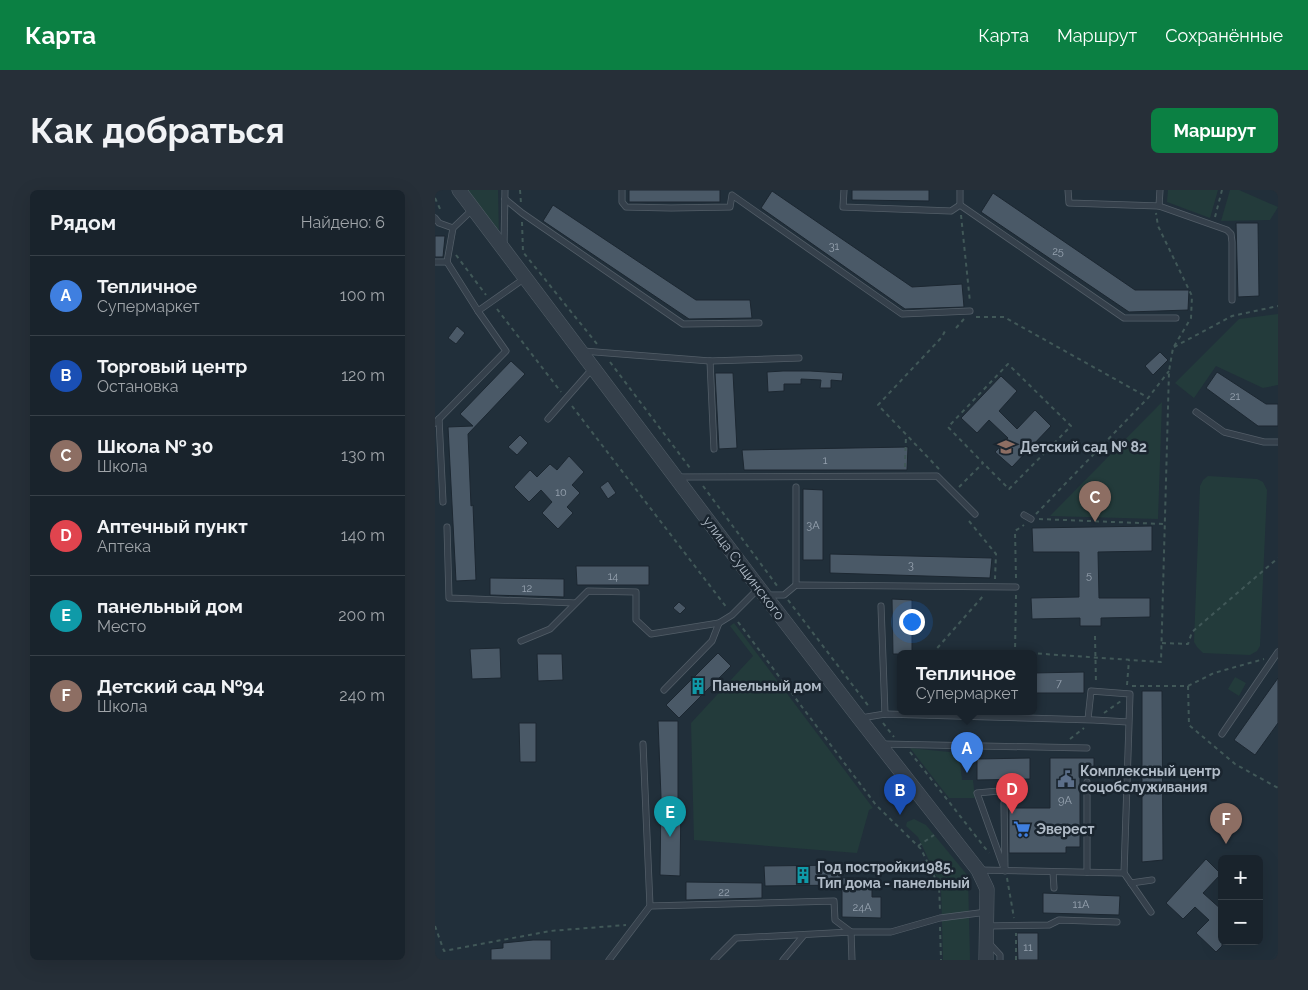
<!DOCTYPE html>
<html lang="ru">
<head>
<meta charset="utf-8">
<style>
  :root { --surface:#19232c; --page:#262f38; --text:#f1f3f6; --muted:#9fa4a9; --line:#374048; --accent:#0b8043 }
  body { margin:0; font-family:Raleway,sans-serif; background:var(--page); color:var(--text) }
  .controls { position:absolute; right:15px; bottom:15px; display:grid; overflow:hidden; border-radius:8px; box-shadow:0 5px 20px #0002 }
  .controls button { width:45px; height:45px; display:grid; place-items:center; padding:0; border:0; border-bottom:1px solid var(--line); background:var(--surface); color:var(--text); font:25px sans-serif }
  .you { position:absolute; left:476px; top:431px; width:18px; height:18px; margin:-12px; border:4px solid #fff; border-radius:50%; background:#1a73e8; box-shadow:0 0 0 8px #1a73e833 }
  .badge { display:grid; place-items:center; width:32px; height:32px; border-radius:50%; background:var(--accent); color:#fff; font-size:16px; font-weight:700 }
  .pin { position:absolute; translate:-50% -41px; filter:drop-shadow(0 1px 2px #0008) }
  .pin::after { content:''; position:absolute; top:26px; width:18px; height:15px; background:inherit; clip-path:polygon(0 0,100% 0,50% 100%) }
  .popup { position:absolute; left:462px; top:460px; width:140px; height:65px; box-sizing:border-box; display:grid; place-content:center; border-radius:8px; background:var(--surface); filter:drop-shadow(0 1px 4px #0005); font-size:16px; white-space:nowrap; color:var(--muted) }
  .popup b { font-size:19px; color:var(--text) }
  .popup::after { content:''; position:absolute; left:50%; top:100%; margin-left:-10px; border:10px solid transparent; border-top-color:var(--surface) }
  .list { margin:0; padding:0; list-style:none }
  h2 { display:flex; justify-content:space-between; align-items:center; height:65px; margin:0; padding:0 20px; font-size:21px }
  h2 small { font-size:16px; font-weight:400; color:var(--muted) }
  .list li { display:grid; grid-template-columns:32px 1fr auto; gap:15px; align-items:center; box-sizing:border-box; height:80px; padding:0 20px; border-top:1px solid var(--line) }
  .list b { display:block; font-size:19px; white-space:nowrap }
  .list p { margin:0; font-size:16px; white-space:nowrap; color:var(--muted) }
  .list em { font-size:16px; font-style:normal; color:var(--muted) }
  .map { position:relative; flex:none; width:843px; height:770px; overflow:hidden; border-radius:8px }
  header { display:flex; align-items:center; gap:30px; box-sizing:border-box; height:70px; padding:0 25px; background:var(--accent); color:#fff }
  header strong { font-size:24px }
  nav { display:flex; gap:28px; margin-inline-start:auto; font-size:18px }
  .intro { display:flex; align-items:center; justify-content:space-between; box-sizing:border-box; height:120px; padding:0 30px }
  h1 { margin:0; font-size:35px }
  .button { padding:12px 22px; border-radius:8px; background:var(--accent); color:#fff; font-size:18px; font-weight:700 }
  main { display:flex; gap:30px; padding:0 30px }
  aside { flex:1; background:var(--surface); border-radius:8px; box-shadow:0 5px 20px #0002 }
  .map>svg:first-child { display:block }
</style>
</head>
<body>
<header>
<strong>Карта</strong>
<nav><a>Карта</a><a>Маршрут</a><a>Сохранённые</a></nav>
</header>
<div class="intro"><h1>Как добраться</h1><a class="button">Маршрут</a></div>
<main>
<aside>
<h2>Рядом<small>Найдено: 6</small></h2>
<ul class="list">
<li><span class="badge" style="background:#3f7fe0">A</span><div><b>Тепличное</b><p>Супермаркет</p></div><em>100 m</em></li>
<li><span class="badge" style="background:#1a4fb4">B</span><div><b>Торговый центр</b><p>Остановка</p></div><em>120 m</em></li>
<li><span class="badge" style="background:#8d6e63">C</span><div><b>Школа № 30</b><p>Школа</p></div><em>130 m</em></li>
<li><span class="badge" style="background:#e0444e">D</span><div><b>Аптечный пункт</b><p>Аптека</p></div><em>140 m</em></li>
<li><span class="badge" style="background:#0f9aa8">E</span><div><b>панельный дом</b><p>Место</p></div><em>200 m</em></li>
<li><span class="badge" style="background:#8d6e63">F</span><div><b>Детский сад №94</b><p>Школа</p></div><em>240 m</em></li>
</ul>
</aside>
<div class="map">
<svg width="843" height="770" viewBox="0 0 843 770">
  <rect width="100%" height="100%" fill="#212f3a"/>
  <g fill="#233b3b">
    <polygon points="28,0 63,0 64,48"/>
    <polygon points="733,0 783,0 775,28 732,12"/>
    <polygon points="795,0 804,0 843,17 835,30 786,31"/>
    <polygon points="843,124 843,195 828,198 781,176 759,208 740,193 804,129"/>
    <polygon points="727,212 723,329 615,326"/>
    <polygon points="773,286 822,289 828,292 832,300 825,456 822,461 815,465 768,463 762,457 759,452 765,296 768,290"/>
    <polygon points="299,433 438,618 434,620 422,663 259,650 256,533 318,466 295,436"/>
    <polygon points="800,487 811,493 804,506 793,499"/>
    <polygon points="475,558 524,563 527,590 538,590 540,608 514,608"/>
    <polygon points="479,629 491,635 533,686 535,770 508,770 506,696 483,647 471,636 472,632"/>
  </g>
  <g fill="#4a5967" stroke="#1c2731">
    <rect x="194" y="0" width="91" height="12"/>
    <polygon points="417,0 494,0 494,11 417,10"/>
    <polygon points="337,1 477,97 527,94 529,117 470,119 326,18"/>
    <polygon points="558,3 700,100 754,100 753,120 694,122 546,22"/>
    <polygon points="118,15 261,110 315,110 317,128 254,129 108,31"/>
    <polygon points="801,33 823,33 824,106 803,107"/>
    <polygon points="0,46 10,46 8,67 0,67"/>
    <polygon points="22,136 30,143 21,154 13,148"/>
    <polygon points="725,162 733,170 718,185 710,176"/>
    <polygon points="76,171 90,184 33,244 36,316 38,315 41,390 21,391 13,237 38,236 25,224"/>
    <polygon points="348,181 375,181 408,183 407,191 396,190 396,198 385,198 386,190 366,189 366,194 349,194 349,201 333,202 332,182"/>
    <polygon points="782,182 831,214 843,214 843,236 823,236 771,198"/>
    <polygon points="280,183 298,183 302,258 284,259"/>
    <polygon points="566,186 582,201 564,221 582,239 600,220 616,236 577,277 560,262 573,248 554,230 542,243 526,228"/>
    <polygon points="85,245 93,253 82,265 73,257"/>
    <polygon points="473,257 472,280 309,280 307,260"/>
    <polygon points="134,266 149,282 137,295 145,303 132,317 138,323 123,339 107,323 117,312 106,300 94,312 79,297 95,280 102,287 115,274 122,280"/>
    <polygon points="173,291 181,303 173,309 165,297"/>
    <polygon points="368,299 388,300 388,370 368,370"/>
    <polygon points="717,336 717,361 663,362 664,408 715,408 715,427 666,428 666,436 645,436 645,428 597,429 596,408 644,407 644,362 598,362 597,338"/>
    <polygon points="395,364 557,368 555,388 395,383"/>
    <polygon points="141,376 214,376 214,395 142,395"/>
    <polygon points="55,388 129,389 129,407 55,405"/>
    <polygon points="457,409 477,410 477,464 458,464"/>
    <polygon points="244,412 251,418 245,424 238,418"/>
    <polygon points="65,458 66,488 37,489 35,459"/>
    <polygon points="283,463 296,476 244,528 231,515"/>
    <polygon points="102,464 127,464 128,490 103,491"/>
    <polygon points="649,482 649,503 598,503 598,483"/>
    <polygon points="843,488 843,533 820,565 799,550"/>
    <polygon points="707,501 727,501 728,670 707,672"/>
    <polygon points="223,531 243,531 243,609 246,609 245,686 225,685 226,607"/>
    <polygon points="84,533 101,533 101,572 85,572"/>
    <polygon points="595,568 595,589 542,590 542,569"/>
    <polygon points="615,568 659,568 659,586 645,587 645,657 631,657 631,663 574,663 574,618 615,618"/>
    <polygon points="771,669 786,684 768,703 787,720 787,756 781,762 761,743 774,730 760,717 748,729 731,713"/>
    <polygon points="406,675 406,695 330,696 329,676"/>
    <polygon points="407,688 428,688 428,697 437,697 437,707 446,707 446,728 407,727"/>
    <polygon points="251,692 327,693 327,708 251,710"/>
    <polygon points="608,703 685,706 684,725 608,723"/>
    <polygon points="582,743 603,743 603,770 583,770"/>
    <polygon points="98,750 116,750 116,770 56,770 56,759 68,758 68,753"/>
  </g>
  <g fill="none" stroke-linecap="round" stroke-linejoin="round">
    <g stroke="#535e68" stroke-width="7">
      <g id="service">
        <polyline points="187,0 187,12 191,17 236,18 295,17 297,5 467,124 535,121"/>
        <polyline points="409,0 408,17 516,21 525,15"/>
        <polyline points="633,0 634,13 724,16 792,40 796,44 797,52 797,110"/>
        <polyline points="70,9 87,23 248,134 324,133"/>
        <polyline points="525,15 689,128 741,128"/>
        <polyline points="525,15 525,0"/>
        <polyline points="724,16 725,0"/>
        <polyline points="0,28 4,33 18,38"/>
        <polyline points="69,55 70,0"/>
        <polyline points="0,72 12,72 43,121 71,161 0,233"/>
        <polyline points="12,72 18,38 38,19"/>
        <polyline points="43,121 90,88"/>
        <polyline points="148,161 275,171 364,168"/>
        <polyline points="275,171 279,259"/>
        <polyline points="761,222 789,242 829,252 843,252"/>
        <polyline points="4,229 8,312"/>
        <polyline points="113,229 158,178"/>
        <polyline points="243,287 502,286 540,324"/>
        <polyline points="589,325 596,329"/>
        <polyline points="12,337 14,408 140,413"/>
        <polyline points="361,395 361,297"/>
        <polyline points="332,405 349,405 361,395 581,397"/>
        <polyline points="446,416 450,524"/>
        <polyline points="86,451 115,439 153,401 201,402 201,430 216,444 284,433 297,425 324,398"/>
        <polyline points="229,500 277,451 284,433"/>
        <polyline points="426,528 450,524 659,530 693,532"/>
        <polyline points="653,529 656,501 695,504 689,683"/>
        <polyline points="787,544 843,462"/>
        <polyline points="208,554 215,716"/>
        <polyline points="447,554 652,558"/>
        <polygon points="586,599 569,613 570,681 542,603"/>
        <polyline points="543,680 689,683 716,722"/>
        <polyline points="618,682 619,698"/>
        <polyline points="652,682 652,592"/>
        <polyline points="696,693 717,690"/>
        <polyline points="552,736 614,735 624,730 682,732"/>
        <polyline points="553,752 565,765 565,770"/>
        <polyline points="174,770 215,716 399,711 400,730 416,742 417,770"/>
        <polyline points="279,770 301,748 416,742 456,742 505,728 552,722"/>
        <polyline points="348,770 369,745"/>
      </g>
    </g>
    <g stroke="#535e68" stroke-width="15">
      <polyline id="tertiary" points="24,0 324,398 424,528 543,680 552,699 551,770"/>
    </g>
    <g stroke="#415858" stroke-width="2" stroke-dasharray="4 4" stroke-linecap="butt">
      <polyline points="85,0 86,13"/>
      <polyline points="0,8 6,21"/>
      <polyline points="526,25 535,112"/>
      <polyline points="780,27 787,0"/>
      <polyline points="87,32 88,62 162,154"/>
      <polyline points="21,65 51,105"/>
      <polyline points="62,119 126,202"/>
      <polyline points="541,127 569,127 712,207"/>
      <polyline points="521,138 529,129"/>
      <polyline points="739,157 797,126 843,116"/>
      <polyline points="175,172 255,278"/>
      <polyline points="137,216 292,418"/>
      <polyline points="470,277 471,245"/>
      <polyline points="504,279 443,215 507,147 511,139"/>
      <polyline points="268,296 343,397"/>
      <polyline points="524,297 548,273 513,237 573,174 636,236 574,299 548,273"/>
      <polyline points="601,324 713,208 734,181"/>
      <polyline points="604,329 729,334"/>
      <polyline points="534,331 561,364 560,389"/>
      <polyline points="581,388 580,341 589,335"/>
      <polyline points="581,405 580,462 726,472 734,181 738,158 756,128 757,106 723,36 721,23"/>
      <polyline points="353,410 435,518"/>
      <polyline points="303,432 441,615 486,659 504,696 505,720"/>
      <polyline points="660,446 661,494"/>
      <polyline points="727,453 753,454 757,442 843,368"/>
      <polyline points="497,464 549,405"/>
      <polyline points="692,495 694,470"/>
      <polyline points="697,496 753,496 754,535 800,574 843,598"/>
      <polyline points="753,496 779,483 829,469"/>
      <polyline points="669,523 686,511"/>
      <polyline points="448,533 459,547"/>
      <polyline points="635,549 649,538"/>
      <polyline points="475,562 554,663"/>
      <polyline points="483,656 499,645"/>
      <polyline points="572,688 579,728"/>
      <polyline points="0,736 9,761 115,741 191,735"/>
      <polyline points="505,737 506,770"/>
      <polyline points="581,770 581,743"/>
    </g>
    <use href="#service" stroke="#35404b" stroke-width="5.5"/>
    <use href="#tertiary" stroke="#35404b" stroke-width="14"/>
  </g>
  <defs>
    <g id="school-bare" transform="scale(1.35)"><path d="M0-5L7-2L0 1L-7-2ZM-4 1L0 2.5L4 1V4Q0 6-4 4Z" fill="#8d6e63" stroke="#1a252f" stroke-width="2.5" paint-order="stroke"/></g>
    <g id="building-bare" transform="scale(1.35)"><path d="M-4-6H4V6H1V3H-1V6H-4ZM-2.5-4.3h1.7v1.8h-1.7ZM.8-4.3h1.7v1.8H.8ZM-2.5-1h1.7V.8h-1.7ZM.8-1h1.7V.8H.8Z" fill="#0f9aa8" stroke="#1a252f" stroke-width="2.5" paint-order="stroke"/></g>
    <g id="civic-bare" transform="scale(1.35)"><path d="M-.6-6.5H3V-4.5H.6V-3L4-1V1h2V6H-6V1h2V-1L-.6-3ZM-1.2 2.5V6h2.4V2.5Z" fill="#5c6f8a" stroke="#1a252f" stroke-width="2.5" paint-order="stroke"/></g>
    <g id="supermarket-bare" transform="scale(1.35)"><path d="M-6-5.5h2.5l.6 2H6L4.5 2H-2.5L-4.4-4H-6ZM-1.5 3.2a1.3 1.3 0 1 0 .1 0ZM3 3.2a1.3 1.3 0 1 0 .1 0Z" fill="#3f7fe0" stroke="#1a252f" stroke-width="2.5" paint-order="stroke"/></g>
  </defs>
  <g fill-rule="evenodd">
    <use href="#school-bare" x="571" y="257"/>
    <use href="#building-bare" x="263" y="496"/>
    <use href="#civic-bare" x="631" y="589"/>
    <use href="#supermarket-bare" x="587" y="639"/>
    <use href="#building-bare" x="368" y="685"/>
  </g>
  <g text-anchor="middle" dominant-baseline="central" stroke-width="5" stroke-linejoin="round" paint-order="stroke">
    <g font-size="11" fill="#96a2af">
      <text x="399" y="56">31</text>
      <text x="623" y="61">25</text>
      <text x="800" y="206">21</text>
      <text x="390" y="270">1</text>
      <text x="126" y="302">10</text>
      <text x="378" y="335">3А</text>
      <text x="476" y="375">3</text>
      <text x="654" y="385">5</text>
      <text x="178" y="386">14</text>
      <text x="92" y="398">12</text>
      <text x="624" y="493">7</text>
      <text x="630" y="610">9А</text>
      <text x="289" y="702">22</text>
      <text x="646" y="714">11А</text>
      <text x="427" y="717">24А</text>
      <text x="593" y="757">11</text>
    </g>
    <g font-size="14" font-weight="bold" fill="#b0bbc7" stroke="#1a252f" text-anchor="start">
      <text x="585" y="257">Детский сад № 82</text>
      <text x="277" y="496">Панельный дом</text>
      <text x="645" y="581">Комплексный центр<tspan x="645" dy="16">соцобслуживания</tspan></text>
      <text x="601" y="639">Эверест</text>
      <text x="382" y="677">Год постройки1985.<tspan x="382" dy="16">Тип дома - панельный</tspan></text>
    </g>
    <g font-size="14" fill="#b0bbc7" stroke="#1a252f">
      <text transform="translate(309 378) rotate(53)">улица Сущинского</text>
    </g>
  </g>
</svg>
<div class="controls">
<button>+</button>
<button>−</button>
</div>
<div class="you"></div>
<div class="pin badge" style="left:532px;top:583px;background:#3f7fe0">A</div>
<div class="popup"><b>Тепличное</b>Супермаркет</div>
<div class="pin badge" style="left:465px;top:625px;background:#1a4fb4">B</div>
<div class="pin badge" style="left:660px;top:332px;background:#8d6e63">C</div>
<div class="pin badge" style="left:577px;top:624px;background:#e0444e">D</div>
<div class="pin badge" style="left:235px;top:647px;background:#0f9aa8">E</div>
<div class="pin badge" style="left:791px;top:654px;background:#8d6e63">F</div>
</div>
</main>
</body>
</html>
